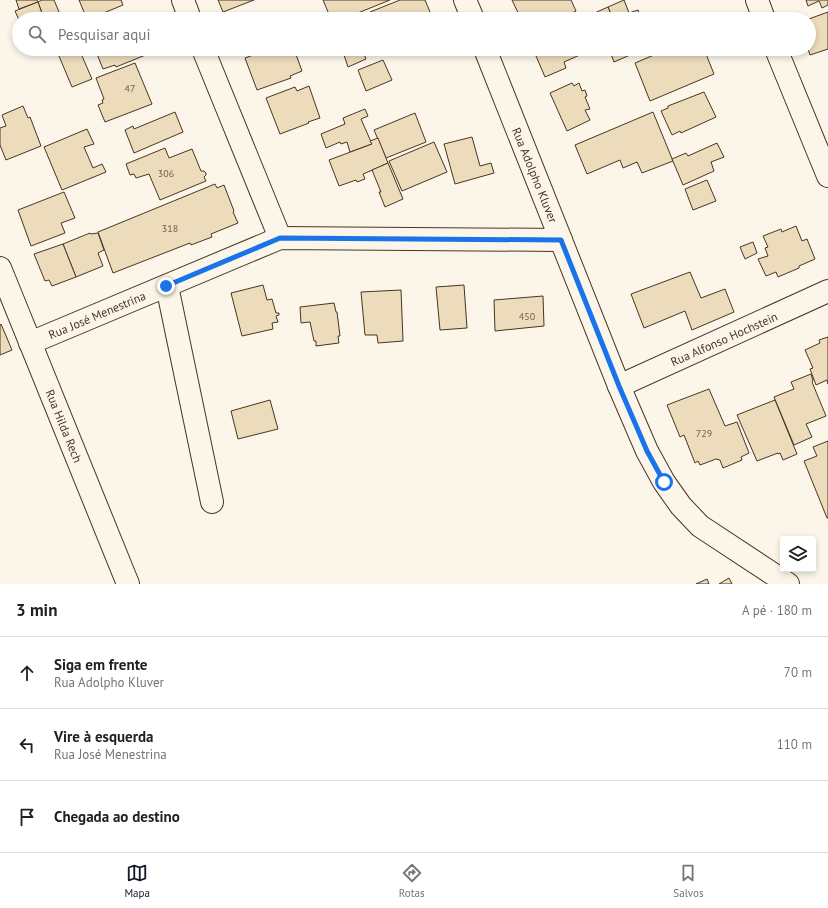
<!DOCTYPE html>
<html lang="pt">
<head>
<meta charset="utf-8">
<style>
  :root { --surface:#fff; --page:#f2f2f2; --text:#202124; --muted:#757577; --line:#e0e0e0; --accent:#111827 }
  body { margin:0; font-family:"PT Sans",sans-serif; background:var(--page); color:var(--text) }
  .controls { position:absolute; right:12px; bottom:12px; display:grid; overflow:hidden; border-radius:4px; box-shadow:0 2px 6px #0003 }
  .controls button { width:36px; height:36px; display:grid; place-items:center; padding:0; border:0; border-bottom:1px solid var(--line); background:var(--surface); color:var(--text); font:20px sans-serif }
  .stop { position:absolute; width:12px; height:12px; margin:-9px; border:3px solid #1a73e8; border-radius:50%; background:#fff }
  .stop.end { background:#1a73e8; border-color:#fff; box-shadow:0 1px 4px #0008 }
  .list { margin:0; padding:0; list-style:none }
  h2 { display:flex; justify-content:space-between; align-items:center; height:52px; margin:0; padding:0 16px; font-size:17px }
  h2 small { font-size:13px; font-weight:400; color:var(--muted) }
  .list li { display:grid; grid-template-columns:26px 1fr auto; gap:12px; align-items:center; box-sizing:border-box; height:72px; padding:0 16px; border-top:1px solid var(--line) }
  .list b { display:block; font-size:15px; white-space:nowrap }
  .list p { margin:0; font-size:13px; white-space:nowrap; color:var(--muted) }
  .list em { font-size:13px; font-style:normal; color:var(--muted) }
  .icon { flex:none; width:22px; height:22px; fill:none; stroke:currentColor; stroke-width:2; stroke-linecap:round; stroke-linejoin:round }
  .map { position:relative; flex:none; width:828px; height:584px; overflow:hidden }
  .search { position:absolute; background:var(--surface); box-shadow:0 2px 6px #0003; left:12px; right:12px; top:12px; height:44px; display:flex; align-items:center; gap:10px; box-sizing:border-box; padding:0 14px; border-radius:22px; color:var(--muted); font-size:15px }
  .sheet { height:268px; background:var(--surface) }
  nav { display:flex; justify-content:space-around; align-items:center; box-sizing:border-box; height:56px; border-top:1px solid var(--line); background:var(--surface); font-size:11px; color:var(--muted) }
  nav a { display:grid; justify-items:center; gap:2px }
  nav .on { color:var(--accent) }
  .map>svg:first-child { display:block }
</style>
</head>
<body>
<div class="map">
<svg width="828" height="584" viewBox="0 0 828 584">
  <rect width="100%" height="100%" fill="#fbf6e9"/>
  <g fill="#ecdcbc" stroke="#4a3520">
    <polygon points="16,0 37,0 38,2 19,9"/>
    <polygon points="42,0 54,0 62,19 44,19 38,2"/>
    <polygon points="79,0 121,0 123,5 89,19 87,19"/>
    <polygon points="218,0 254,0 223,12"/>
    <polygon points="323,0 390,0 343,19 331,19"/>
    <polygon points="400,0 425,0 433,19 373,19 370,12"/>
    <polygon points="512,0 571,0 576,11 559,19 521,19"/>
    <polygon points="624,0 629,13 638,10 642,19 613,19 608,7"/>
    <polygon points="806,0 828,0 828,5 822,8 819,1 808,6"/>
    <polygon points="38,2 44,19 19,19 19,20 15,11"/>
    <polygon points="608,7 613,19 581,19"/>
    <polygon points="828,12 828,49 810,55 808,49 809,49 809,19"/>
    <polygon points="56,49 79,49 92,79 72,87"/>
    <polygon points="95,49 152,49 153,52 116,67 115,65 103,69"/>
    <polygon points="270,49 294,49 302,71 290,76 291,78 257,90 245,58"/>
    <polygon points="342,49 362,49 366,59 348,67"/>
    <polygon points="533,49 587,49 581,52 582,54 564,62 566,68 545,77"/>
    <polygon points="609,49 627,49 630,55 614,62"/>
    <polygon points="627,49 642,49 630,55"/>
    <polygon points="668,49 704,49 714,74 650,101 635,63"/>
    <polygon points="383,60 392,80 366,91 358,70"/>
    <polygon points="135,63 152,104 105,122 98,105 103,103 102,100 104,99 96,78"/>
    <polygon points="572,83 574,86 579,83 582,91 585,90 587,96 585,97 590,109 585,110 590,120 567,131 550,93"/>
    <polygon points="309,86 320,118 308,122 309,123 280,134 266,98 295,87 297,91"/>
    <polygon points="704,92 716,117 681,133 680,131 672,135 661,111 668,108 668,106"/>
    <polygon points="23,106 28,118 30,117 41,146 6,160 0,145 0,128 6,126 2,115"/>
    <polygon points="365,109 368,116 361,119 372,144 350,152 347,142 341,144 340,142 326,148 321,134 345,124 343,118"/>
    <polygon points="175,112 183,132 134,153 125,130 133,126 134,129"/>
    <polygon points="653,112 673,161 642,173 637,162 623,168 620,160 587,174 575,145"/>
    <polygon points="415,113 426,142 386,158 374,130"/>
    <polygon points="87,129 94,144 84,147 93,168 102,164 106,172 62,190 44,147"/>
    <polygon points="472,137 480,166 491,163 494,173 455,184 444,144"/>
    <polygon points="378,138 388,163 381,166 382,166 363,174 365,179 357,182 356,180 339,186 329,160 372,144 370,141"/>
    <polygon points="434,142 447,172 402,191 389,161"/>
    <polygon points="717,143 724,157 711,162 714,171 683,185 672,159 686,153 688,156"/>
    <polygon points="165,148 169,158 192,149 201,171 204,171 206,173 206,175 204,177 206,181 160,200 149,174 136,178 134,174 130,175 126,164"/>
    <polygon points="388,163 403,199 385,207 379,192 381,192 372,170"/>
    <polygon points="707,180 716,201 693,210 685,189"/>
    <polygon points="215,184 217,188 224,185 234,211 233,212 238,223 211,234 212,237 191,245 190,243 113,273 98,232"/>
    <polygon points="64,192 75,218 61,223 65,233 31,246 18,210"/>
    <polygon points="796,226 802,241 807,239 815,259 799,266 799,268 778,277 776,272 766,276 758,259 768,256 765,248 768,247 763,236 781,229 782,232"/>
    <polygon points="90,233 91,234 98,233 104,250 98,253 103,266 76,277 63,244"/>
    <polygon points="753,242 757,253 745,259 740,247"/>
    <polygon points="63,244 76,277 52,286 49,280 45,281 34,254"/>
    <polygon points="690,272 701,298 725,289 734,312 692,330 685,311 644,328 631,294"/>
    <polygon points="263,285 267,300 272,299 276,313 279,313 279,315 276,316 278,322 272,323 273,329 242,336 231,293"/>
    <polygon points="464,285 467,328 440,330 436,287"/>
    <polygon points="401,290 403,341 378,343 377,335 365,335 361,292"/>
    <polygon points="543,296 544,326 495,331 494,300"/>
    <polygon points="334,303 336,312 337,312 340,336 338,336 339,343 316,346 316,341 314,341 310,322 301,323 300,307"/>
    <polygon points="1,324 12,350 0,355 0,325"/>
    <polygon points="828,337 828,384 827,380 816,385 810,369 813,368 805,350 820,343 819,340"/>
    <polygon points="811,374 813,381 812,382 826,416 806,424 812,437 794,445 774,397 794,389 791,382"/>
    <polygon points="709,389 725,426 737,422 749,453 741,457 742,460 723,468 720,460 716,459 700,465 698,461 695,463 684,435 680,437 667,405"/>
    <polygon points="270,400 278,429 238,439 231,411"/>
    <polygon points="775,400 797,454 783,460 780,453 778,454 778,453 757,461 737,415"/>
    <polygon points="828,441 828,518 827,518 804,461 817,456 813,447"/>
    <polygon points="729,578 732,584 719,584"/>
    <polygon points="707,579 709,584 696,584"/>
  </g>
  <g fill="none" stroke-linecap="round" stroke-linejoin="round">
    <g stroke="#4a3520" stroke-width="24">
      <g id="street">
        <polyline points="183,0 190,19"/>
        <polyline points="465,0 473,19"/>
        <polyline points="757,0 764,19"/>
        <polyline points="203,49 280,238"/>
        <polyline points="485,49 619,386 647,451 664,482 681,506 700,526 788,584"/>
        <polyline points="776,49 828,176"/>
        <polyline points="0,268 128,584"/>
        <polyline points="167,286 212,502"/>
        <polyline points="30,343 280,238 561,240"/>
        <polyline points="619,386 828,291"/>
      </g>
    </g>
    <use href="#street" stroke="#fbf6e9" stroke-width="22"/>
  </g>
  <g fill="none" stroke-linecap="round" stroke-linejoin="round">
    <polyline stroke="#1a73e8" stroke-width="5" points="166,286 280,238 561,240 619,386 647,451 664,482"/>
  </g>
  <g text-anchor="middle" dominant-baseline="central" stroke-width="3" stroke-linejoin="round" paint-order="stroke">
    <g font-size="10" fill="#725f47">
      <text x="130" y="88">47</text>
      <text x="166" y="173">306</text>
      <text x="170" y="228">318</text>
      <text x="527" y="316">450</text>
      <text x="704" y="433">729</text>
    </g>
    <g font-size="12" fill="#4a3520" stroke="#fbf6e9">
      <text transform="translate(535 175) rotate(68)">Rua Adolpho Kluver</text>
      <text transform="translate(97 315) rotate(-23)">Rua José Menestrina</text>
      <text transform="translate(724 339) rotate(-24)">Rua Alfonso Hochstein</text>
      <text transform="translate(64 426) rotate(68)">Rua Hilda Rech</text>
    </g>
  </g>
</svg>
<div class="controls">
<button><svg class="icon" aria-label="layers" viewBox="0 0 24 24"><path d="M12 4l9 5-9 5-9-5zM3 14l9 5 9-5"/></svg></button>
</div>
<div class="stop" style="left:664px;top:482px"></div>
<div class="stop end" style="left:166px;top:286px"></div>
<div class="search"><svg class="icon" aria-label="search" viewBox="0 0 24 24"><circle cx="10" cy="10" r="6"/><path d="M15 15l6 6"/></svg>Pesquisar aqui</div>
</div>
<section class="sheet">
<h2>3 min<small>A pé · 180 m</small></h2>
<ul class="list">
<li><svg class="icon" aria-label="ahead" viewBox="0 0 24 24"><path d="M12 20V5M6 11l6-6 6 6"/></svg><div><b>Siga em frente</b><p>Rua Adolpho Kluver</p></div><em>70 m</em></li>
<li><svg class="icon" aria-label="left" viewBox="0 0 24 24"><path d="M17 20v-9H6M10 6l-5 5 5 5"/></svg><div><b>Vire à esquerda</b><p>Rua José Menestrina</p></div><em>110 m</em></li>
<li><svg class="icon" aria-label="arrive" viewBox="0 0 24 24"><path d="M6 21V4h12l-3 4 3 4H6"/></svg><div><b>Chegada ao destino</b></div></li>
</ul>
</section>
<nav>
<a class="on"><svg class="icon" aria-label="map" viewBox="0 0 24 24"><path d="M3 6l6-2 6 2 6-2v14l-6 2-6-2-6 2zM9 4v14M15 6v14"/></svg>Mapa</a>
<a><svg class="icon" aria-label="directions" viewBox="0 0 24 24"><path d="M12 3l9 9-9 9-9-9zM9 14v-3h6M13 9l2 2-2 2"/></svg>Rotas</a>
<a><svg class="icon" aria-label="saved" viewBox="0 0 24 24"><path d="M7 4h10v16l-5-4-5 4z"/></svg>Salvos</a>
</nav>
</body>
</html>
